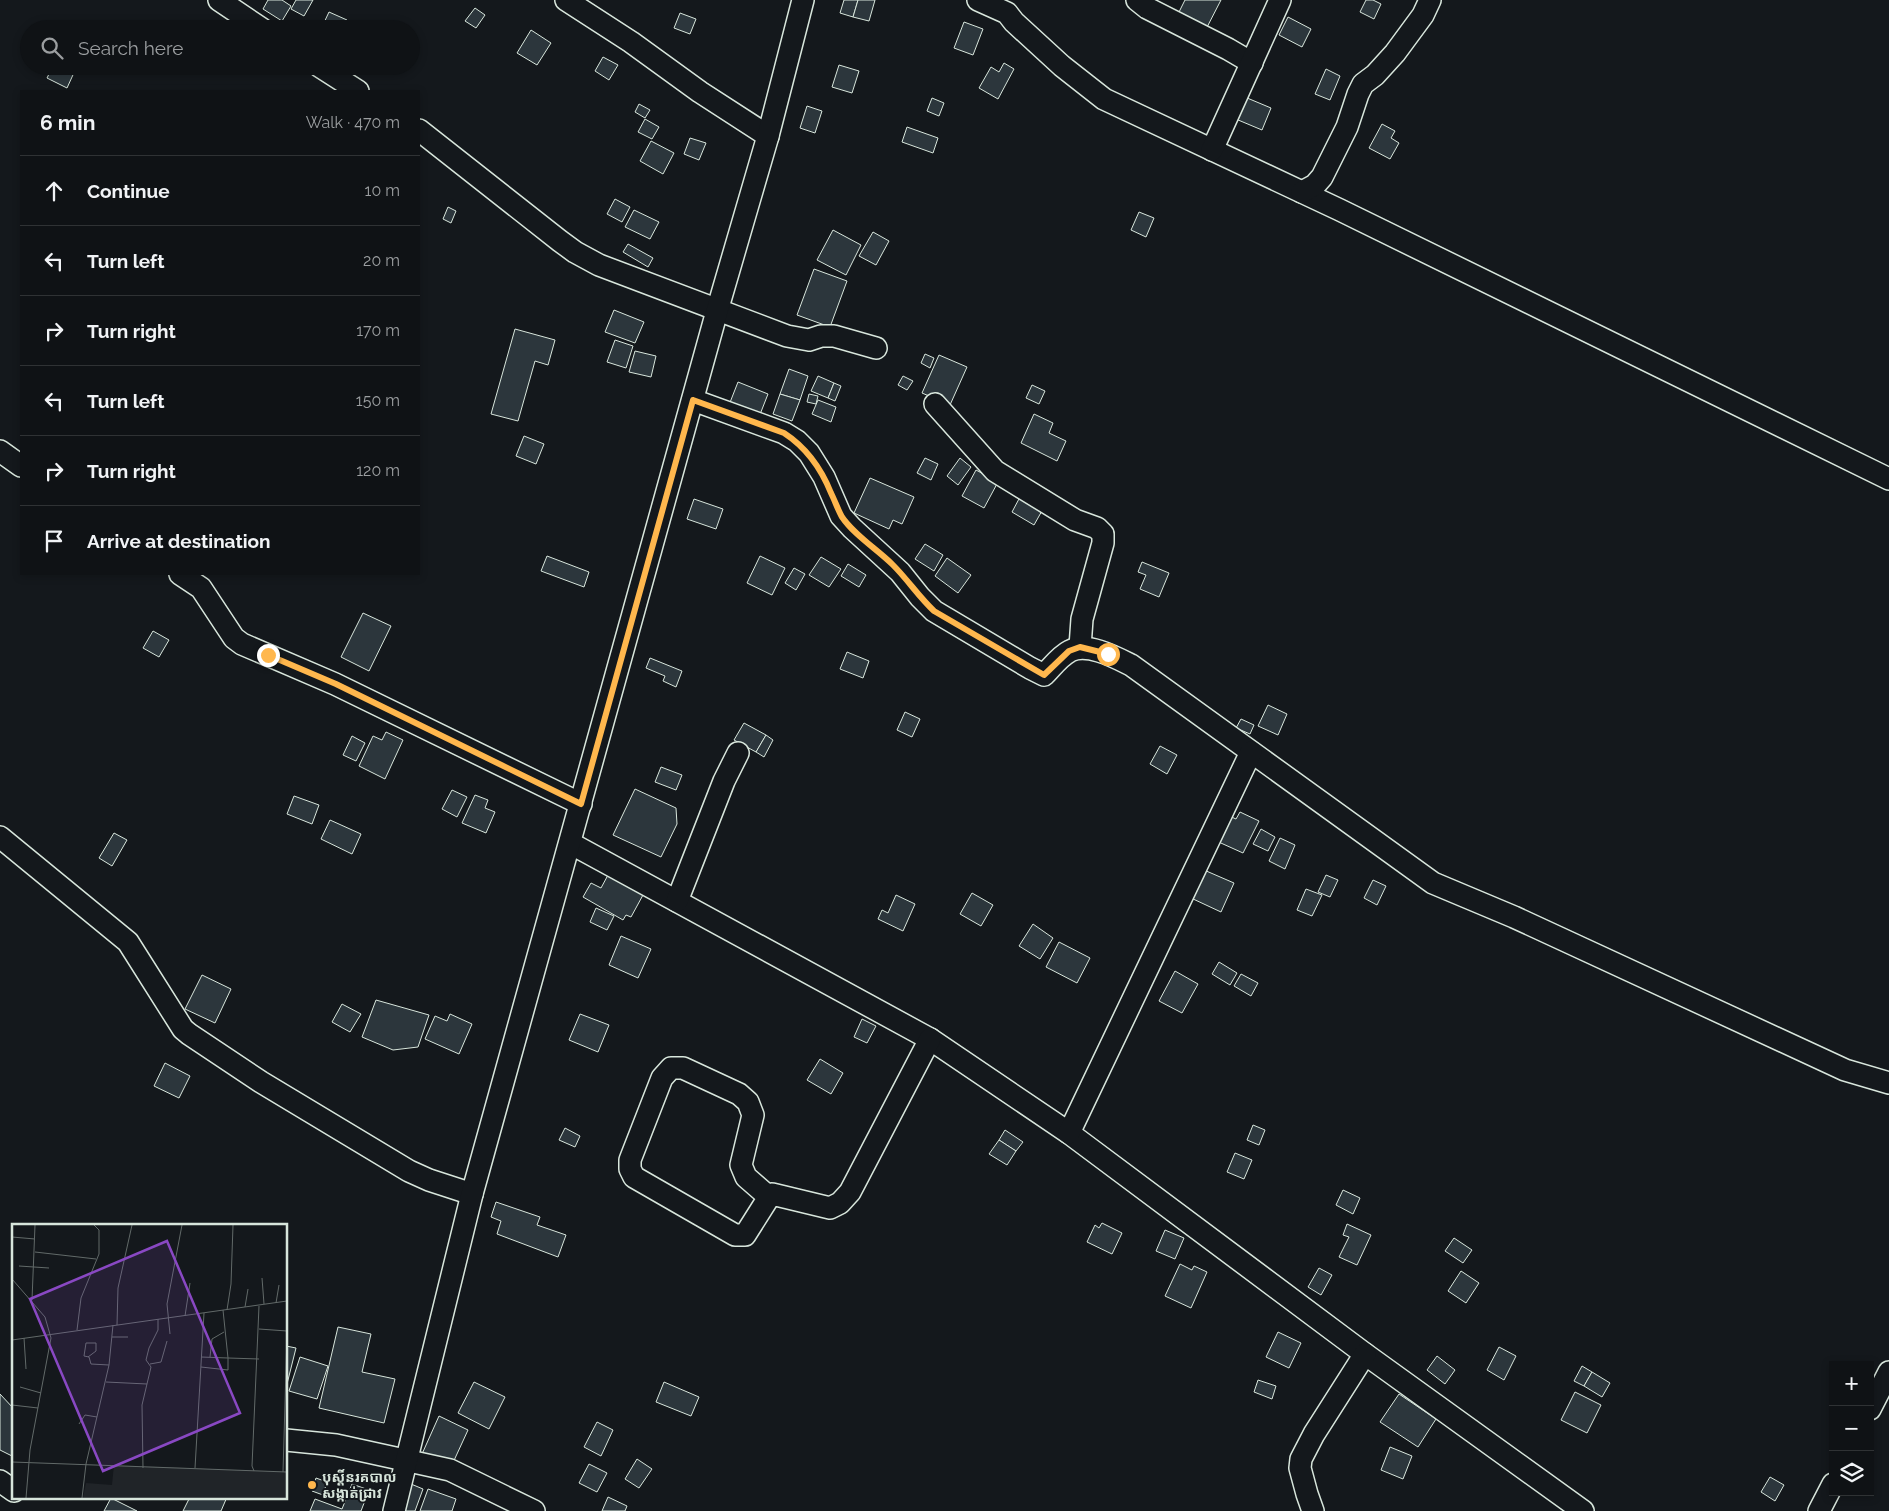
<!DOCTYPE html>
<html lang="en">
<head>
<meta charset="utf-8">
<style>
  :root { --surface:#0f1215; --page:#1d2022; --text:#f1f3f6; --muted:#9b9ea0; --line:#2f3234 }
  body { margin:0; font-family:Raleway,"Noto Sans Khmer",sans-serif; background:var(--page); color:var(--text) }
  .controls { position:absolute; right:15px; bottom:15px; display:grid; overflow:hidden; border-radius:0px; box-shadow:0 2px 8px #0003 }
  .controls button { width:45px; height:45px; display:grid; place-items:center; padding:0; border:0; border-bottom:1px solid var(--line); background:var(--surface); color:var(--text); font:25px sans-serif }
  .stop { position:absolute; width:15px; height:15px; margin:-11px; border:4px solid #ffb74d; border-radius:50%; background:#fff }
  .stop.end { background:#ffb74d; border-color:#fff; box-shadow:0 1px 5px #0008 }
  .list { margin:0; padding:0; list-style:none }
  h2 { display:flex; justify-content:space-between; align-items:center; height:65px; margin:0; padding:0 20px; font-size:21px }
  h2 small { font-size:16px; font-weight:400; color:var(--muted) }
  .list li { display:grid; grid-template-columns:32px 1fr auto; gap:15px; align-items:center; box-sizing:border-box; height:70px; padding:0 20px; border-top:1px solid var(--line) }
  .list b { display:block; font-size:19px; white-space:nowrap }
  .list em { font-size:16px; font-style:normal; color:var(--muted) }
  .icon { flex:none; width:28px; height:28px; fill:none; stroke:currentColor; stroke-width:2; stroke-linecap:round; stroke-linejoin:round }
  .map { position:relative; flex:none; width:1889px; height:1511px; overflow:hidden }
  .search { position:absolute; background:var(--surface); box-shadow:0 2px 8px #0003; left:20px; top:20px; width:400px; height:55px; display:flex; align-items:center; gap:12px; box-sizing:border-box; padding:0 18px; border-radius:28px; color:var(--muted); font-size:19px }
  .panel { position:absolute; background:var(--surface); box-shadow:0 2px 8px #0003; left:20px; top:90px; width:400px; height:485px; border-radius:0px }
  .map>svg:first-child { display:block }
</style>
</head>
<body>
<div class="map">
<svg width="1889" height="1511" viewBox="0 0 1889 1511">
  <rect width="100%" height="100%" fill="#14181c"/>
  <g fill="#2c363c" stroke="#d8e6dc">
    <polygon points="268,0 282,0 291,6 282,21 263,9"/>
    <polygon points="296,0 313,0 304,16 291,9"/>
    <polygon points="844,0 858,0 853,17 840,13"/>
    <polygon points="858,0 875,0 869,21 853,17"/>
    <polygon points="1185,0 1221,0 1204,33 1176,18"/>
    <polygon points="1366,0 1373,0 1381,4 1374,19 1360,12"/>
    <polygon points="475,8 485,15 476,28 465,21"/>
    <polygon points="329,12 347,20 343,29 321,29"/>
    <polygon points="680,13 696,19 690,34 674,28"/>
    <polygon points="1288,17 1311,29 1302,47 1279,35"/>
    <polygon points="964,22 983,29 973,55 954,48"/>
    <polygon points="531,30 551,43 537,65 517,53"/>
    <polygon points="603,57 618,65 609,80 595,71"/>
    <polygon points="1004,63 1014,69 998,99 979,88 991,67 999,72"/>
    <polygon points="839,65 859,71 852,93 832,87"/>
    <polygon points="53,66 77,66 67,88 47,78"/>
    <polygon points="1326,69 1340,76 1330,100 1315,94"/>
    <polygon points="1240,95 1271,108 1262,130 1231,117"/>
    <polygon points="932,98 944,103 939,116 927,111"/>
    <polygon points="639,104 650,110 645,118 635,112"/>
    <polygon points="807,106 822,111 815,133 800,128"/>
    <polygon points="645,119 659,127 652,139 638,132"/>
    <polygon points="1382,124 1395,131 1391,138 1399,143 1390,159 1369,148"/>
    <polygon points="907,127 938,138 933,153 902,142"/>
    <polygon points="690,138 706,143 699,160 684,154"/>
    <polygon points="651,141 674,153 663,174 640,161"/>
    <polygon points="615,199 630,207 622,222 607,214"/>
    <polygon points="448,207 456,211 451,223 443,219"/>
    <polygon points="634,210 659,222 650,239 625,227"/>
    <polygon points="1139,212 1154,218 1146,237 1131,230"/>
    <polygon points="833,230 861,245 846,275 817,260"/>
    <polygon points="873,232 889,241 876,265 859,256"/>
    <polygon points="628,244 653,258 648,267 623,252"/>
    <polygon points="814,269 847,281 830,327 797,315"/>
    <polygon points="614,310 644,322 635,343 605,332"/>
    <polygon points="515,329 555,340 548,365 535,361 518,421 491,414"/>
    <polygon points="615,340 633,346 626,368 607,362"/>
    <polygon points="635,351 656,356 651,377 629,372"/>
    <polygon points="925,354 934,358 930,368 921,363"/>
    <polygon points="939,355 967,367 950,405 922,393"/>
    <polygon points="789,369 808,376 800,400 780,394"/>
    <polygon points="818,376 834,383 828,398 811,391"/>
    <polygon points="903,376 913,381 907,390 898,385"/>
    <polygon points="738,382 768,394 759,417 729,405"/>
    <polygon points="834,383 841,386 835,401 828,398"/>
    <polygon points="1032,385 1045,391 1039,404 1026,398"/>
    <polygon points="780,394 800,400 792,421 773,414"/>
    <polygon points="809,394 818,396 816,404 807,402"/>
    <polygon points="818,400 836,407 831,422 812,414"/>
    <polygon points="1034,414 1053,423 1049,433 1066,441 1057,461 1021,443"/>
    <polygon points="524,436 544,444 536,464 516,456"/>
    <polygon points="925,458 938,464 931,480 917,473"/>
    <polygon points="960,458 971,467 958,485 947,476"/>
    <polygon points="976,470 998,482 984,508 962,496"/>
    <polygon points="870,478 914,497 902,524 893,520 889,529 854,513"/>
    <polygon points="1020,497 1043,509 1034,525 1012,512"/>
    <polygon points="694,499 723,509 716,529 687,519"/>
    <polygon points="925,544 943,555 934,571 915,559"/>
    <polygon points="547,556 589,572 584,587 541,571"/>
    <polygon points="760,556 785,568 772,595 747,583"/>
    <polygon points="821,557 841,569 829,587 809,575"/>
    <polygon points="947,558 971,575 958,593 935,576"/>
    <polygon points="1142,562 1169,573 1159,597 1140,589 1146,575 1138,572"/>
    <polygon points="848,564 866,575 859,587 841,576"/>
    <polygon points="794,568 805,574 796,590 785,583"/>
    <polygon points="363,613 391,626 369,671 341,657"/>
    <polygon points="153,631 169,640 159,657 143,648"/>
    <polygon points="847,652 869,661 863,678 840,669"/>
    <polygon points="650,658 682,671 676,687 663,681 665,676 646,668"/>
    <polygon points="1268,705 1287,714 1278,735 1258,726"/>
    <polygon points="905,712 920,719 912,737 897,730"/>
    <polygon points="1241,719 1254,725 1250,734 1236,728"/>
    <polygon points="744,723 766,735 756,752 734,740"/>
    <polygon points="386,732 403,740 385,779 359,766 373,736 382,740"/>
    <polygon points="766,735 773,740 764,757 756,752"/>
    <polygon points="352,736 365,743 356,761 343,755"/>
    <polygon points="1160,746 1177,755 1167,774 1150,764"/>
    <polygon points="661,767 682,775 676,790 655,782"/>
    <polygon points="635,789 676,808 677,824 661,857 613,835"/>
    <polygon points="452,790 467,797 457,817 442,809"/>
    <polygon points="475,795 488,800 485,808 495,812 486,833 462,823"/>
    <polygon points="294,796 319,805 312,824 287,814"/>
    <polygon points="1240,812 1259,821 1243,853 1212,839 1225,814 1236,819"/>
    <polygon points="330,820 361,834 352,854 321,839"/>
    <polygon points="1261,829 1275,837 1268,851 1253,844"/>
    <polygon points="114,833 127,840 112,866 99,858"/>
    <polygon points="1280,838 1295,845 1285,869 1269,861"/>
    <polygon points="1204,870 1234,883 1221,912 1191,898"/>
    <polygon points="608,875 643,895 631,917 626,915 623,920 583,897 591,883 601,888"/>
    <polygon points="1326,875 1338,880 1330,897 1318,892"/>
    <polygon points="1373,880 1386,886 1377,905 1364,898"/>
    <polygon points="1306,889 1322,895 1312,916 1297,910"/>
    <polygon points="972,893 993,905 981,926 960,914"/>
    <polygon points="896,895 915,904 903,931 878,919 882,910 888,913"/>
    <polygon points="596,908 614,916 607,930 590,922"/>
    <polygon points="1033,924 1053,938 1040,959 1019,946"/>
    <polygon points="621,936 651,949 638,978 609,965"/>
    <polygon points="1059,942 1090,958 1077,983 1046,967"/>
    <polygon points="1219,962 1237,973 1230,985 1212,974"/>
    <polygon points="1175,971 1198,984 1182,1013 1159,1001"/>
    <polygon points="1241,974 1258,983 1251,996 1234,986"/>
    <polygon points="202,975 231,989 215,1023 185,1009"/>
    <polygon points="376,1000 429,1015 418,1047 393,1050 362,1037"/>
    <polygon points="342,1004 361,1014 350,1032 332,1022"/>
    <polygon points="450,1014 472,1024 459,1054 425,1039 435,1016 447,1021"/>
    <polygon points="580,1014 609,1025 598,1052 569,1040"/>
    <polygon points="862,1019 876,1026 867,1043 854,1037"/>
    <polygon points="820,1059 843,1073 831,1094 807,1080"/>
    <polygon points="165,1063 190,1076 179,1098 154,1086"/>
    <polygon points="1253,1125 1265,1130 1259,1145 1247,1140"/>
    <polygon points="565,1128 580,1136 575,1147 559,1140"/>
    <polygon points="1005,1130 1023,1142 1016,1151 999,1140"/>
    <polygon points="999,1140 1016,1151 1007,1165 989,1154"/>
    <polygon points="1235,1153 1252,1160 1244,1179 1227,1172"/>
    <polygon points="1343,1190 1360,1198 1353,1214 1336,1205"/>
    <polygon points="496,1202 540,1217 537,1225 566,1235 558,1257 497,1234 501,1221 491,1217"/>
    <polygon points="1102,1223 1122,1233 1112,1254 1087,1242 1095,1225 1099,1228"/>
    <polygon points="1347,1224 1371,1235 1357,1265 1339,1257 1349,1237 1343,1235"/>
    <polygon points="1165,1230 1184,1238 1175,1259 1156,1251"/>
    <polygon points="1454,1238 1472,1250 1463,1263 1445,1251"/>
    <polygon points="1180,1264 1192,1270 1194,1266 1207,1272 1191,1308 1165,1296"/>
    <polygon points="1319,1268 1332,1275 1321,1295 1308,1287"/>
    <polygon points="1461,1271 1479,1283 1466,1303 1448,1291"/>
    <polygon points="338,1327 371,1334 362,1372 395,1379 384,1423 319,1408"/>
    <polygon points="1278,1332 1301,1343 1289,1368 1266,1357"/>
    <polygon points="286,1346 296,1348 286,1388"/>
    <polygon points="1499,1347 1516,1356 1504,1380 1487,1370"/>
    <polygon points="1437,1356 1455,1370 1445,1384 1427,1370"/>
    <polygon points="300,1357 328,1366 317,1399 289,1391"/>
    <polygon points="1582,1366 1592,1372 1584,1386 1574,1381"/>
    <polygon points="1592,1372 1610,1383 1602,1397 1584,1386"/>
    <polygon points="1258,1380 1276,1386 1272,1399 1254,1392"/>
    <polygon points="474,1382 505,1397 489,1429 458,1413"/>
    <polygon points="664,1382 699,1397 691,1416 656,1402"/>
    <polygon points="1575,1392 1601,1405 1587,1433 1561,1420"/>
    <polygon points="0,1394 14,1409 14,1457 0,1450"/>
    <polygon points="1399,1394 1436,1419 1418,1447 1380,1422"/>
    <polygon points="439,1416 468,1430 451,1467 422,1454"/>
    <polygon points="597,1422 613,1430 601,1456 584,1447"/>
    <polygon points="1390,1447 1412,1456 1403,1479 1381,1470"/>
    <polygon points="637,1459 652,1469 639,1488 625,1479"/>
    <polygon points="589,1464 607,1473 597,1492 579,1483"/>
    <polygon points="1770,1477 1784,1485 1775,1501 1761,1492"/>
    <polygon points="316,1478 327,1482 323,1495 312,1491"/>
    <polygon points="352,1484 369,1490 361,1511 310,1511 315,1499 342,1509"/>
    <polygon points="411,1484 423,1489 415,1511 402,1511"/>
    <polygon points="428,1489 456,1499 452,1511 420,1511"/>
    <polygon points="190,1497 227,1497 221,1511 183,1511"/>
    <polygon points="608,1497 627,1506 625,1511 602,1511"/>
    <polygon points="111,1498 137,1511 104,1511"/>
  </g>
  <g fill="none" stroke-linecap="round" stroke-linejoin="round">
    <g stroke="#d8e6dc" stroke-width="24">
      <g id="minor">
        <polyline points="219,0 262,29"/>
        <polyline points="566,0 631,42 700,92 768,136"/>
        <polyline points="978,0 1007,13 1014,22 1062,66 1104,99 1340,210 1889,479"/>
        <polyline points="1137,0 1147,8 1228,49 1252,63"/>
        <polyline points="319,66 358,91"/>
        <polyline points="419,130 560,241 575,252 599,265 787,336 809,340 821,336 834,336 876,348"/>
        <polyline points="1212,150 1280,0"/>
        <polyline points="1302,192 1315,185 1322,177 1347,127 1358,94 1363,84 1375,75 1395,53 1423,15 1430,0"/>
        <path d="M693,400L784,433L797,441L809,453L824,477L841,516L852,528L900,572L920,597L934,611L1030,668L1044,675C1052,667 1060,656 1070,651C1087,642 1115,657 1131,665L1433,883L1514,917L1845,1070L1889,1083"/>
        <polyline points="935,404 995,471 1075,520 1097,528 1103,534 1103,543 1082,619 1080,647"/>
        <polyline points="0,451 21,466"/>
        <polyline points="180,574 201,588 234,638 242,644 335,684 581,804"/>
        <polyline points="0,837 128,942 183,1029 189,1034 261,1082 409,1171 429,1180 472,1194"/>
        <polyline points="570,843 930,1039 1069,1133 1365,1354 1583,1511"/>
        <polyline points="677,901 724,781 738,753"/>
        <polyline points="1069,1133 1251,752"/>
        <polyline points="769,1197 746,1177 741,1165 753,1115 748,1102 739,1094 683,1068 671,1068 662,1078 630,1160 630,1169 634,1177 735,1235 745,1235 769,1197 772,1194 830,1208 840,1203 850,1192 930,1039"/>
        <polyline points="1870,1409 1889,1372"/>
        <polyline points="286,1440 336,1445 450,1470 534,1511"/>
        <polyline points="0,1481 14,1491"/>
        <polyline points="394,1511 472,1194 717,311 768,136 803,0"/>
        <polyline points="1313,1511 1307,1494 1300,1468 1301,1459 1314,1434 1365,1354"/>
        <polyline points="1819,1511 1833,1484"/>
      </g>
    </g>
    <use href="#minor" stroke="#14181c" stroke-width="21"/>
  </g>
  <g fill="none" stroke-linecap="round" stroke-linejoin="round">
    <path stroke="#ffb74d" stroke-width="6" d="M268,655L336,684L581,804L693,400L784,433C807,448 821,468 831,493C835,501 838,510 842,517C855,536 877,549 893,565C908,580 919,597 934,611L1044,675L1069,651L1080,647L1108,654"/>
  </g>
  <circle fill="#ffb74d" stroke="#14181c" stroke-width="2" cx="312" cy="1485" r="5"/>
  <g text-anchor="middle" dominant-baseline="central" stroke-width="4" stroke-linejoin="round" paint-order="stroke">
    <g font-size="14" font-weight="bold" fill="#d8e6dc" stroke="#14181c" text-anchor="start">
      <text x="322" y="1477">បុស្តិ៍នរគបាល<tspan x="322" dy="16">សង្កាត់ជ្រាវ</tspan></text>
    </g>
  </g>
  <g transform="translate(12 1224)">
    <rect width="275" height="275" fill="#14181c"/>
    <path d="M102,241L275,248V274H71L74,259L100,261Z" fill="#202428"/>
    <path fill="none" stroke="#626a69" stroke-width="1" d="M0,13L23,15M23,28L84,35M7,42L37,44M250,54L252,80M0,55L33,93L39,114L18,226L14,274M20,76L23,1M264,79L267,61M233,83L236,65M211,86L216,134L247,135M215,86L219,60L221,1M173,92L178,59M105,101L106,64L120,1M247,105L275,107M65,106L69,74L87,30V6L82,1M158,110L155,80L170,1M100,113H116M12,114L14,145M0,116L275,77M76,133L84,127V119H74L72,132L77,133L79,140L97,141M189,133L216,134V146L189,143M198,133L200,115L212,108M138,140L149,138L155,117M94,158L135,160M8,163L29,169M0,181L26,184M67,200L73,191L85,193M0,238L275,248M131,244L130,181L139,143L134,136L137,124L146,106V95M183,244L192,89M242,247L240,242L247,82M271,248L275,110M70,274L74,240L97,141L101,101"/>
    <path fill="#8948c3" fill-opacity="0.15" stroke="#8948c3" stroke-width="2.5" d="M155,17L228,189L91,247L18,75Z"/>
    <rect width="275" height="275" fill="none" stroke="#d8e6dc" stroke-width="2.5"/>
  </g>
</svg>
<div class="controls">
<button>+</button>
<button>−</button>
<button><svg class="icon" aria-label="layers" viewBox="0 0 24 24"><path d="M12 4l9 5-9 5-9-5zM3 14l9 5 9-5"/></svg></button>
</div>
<div class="stop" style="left:1108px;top:654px"></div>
<div class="stop end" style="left:268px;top:655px"></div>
<div class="search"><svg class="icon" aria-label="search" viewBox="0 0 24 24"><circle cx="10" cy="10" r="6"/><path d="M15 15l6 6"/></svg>Search here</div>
<section class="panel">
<h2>6 min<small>Walk · 470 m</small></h2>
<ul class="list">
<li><svg class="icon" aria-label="ahead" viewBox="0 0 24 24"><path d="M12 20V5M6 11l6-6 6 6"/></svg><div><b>Continue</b></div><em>10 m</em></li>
<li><svg class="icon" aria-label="left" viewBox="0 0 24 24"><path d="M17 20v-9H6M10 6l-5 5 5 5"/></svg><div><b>Turn left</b></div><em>20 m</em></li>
<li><svg class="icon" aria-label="right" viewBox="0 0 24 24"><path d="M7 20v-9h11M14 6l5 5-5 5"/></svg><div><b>Turn right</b></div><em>170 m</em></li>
<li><svg class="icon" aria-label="left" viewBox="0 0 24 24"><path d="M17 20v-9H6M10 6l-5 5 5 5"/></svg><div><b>Turn left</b></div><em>150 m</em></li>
<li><svg class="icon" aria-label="right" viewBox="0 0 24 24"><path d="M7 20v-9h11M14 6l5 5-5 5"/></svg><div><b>Turn right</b></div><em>120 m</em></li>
<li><svg class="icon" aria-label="arrive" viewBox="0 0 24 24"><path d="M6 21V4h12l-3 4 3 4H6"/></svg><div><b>Arrive at destination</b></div></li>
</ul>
</section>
</div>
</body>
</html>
